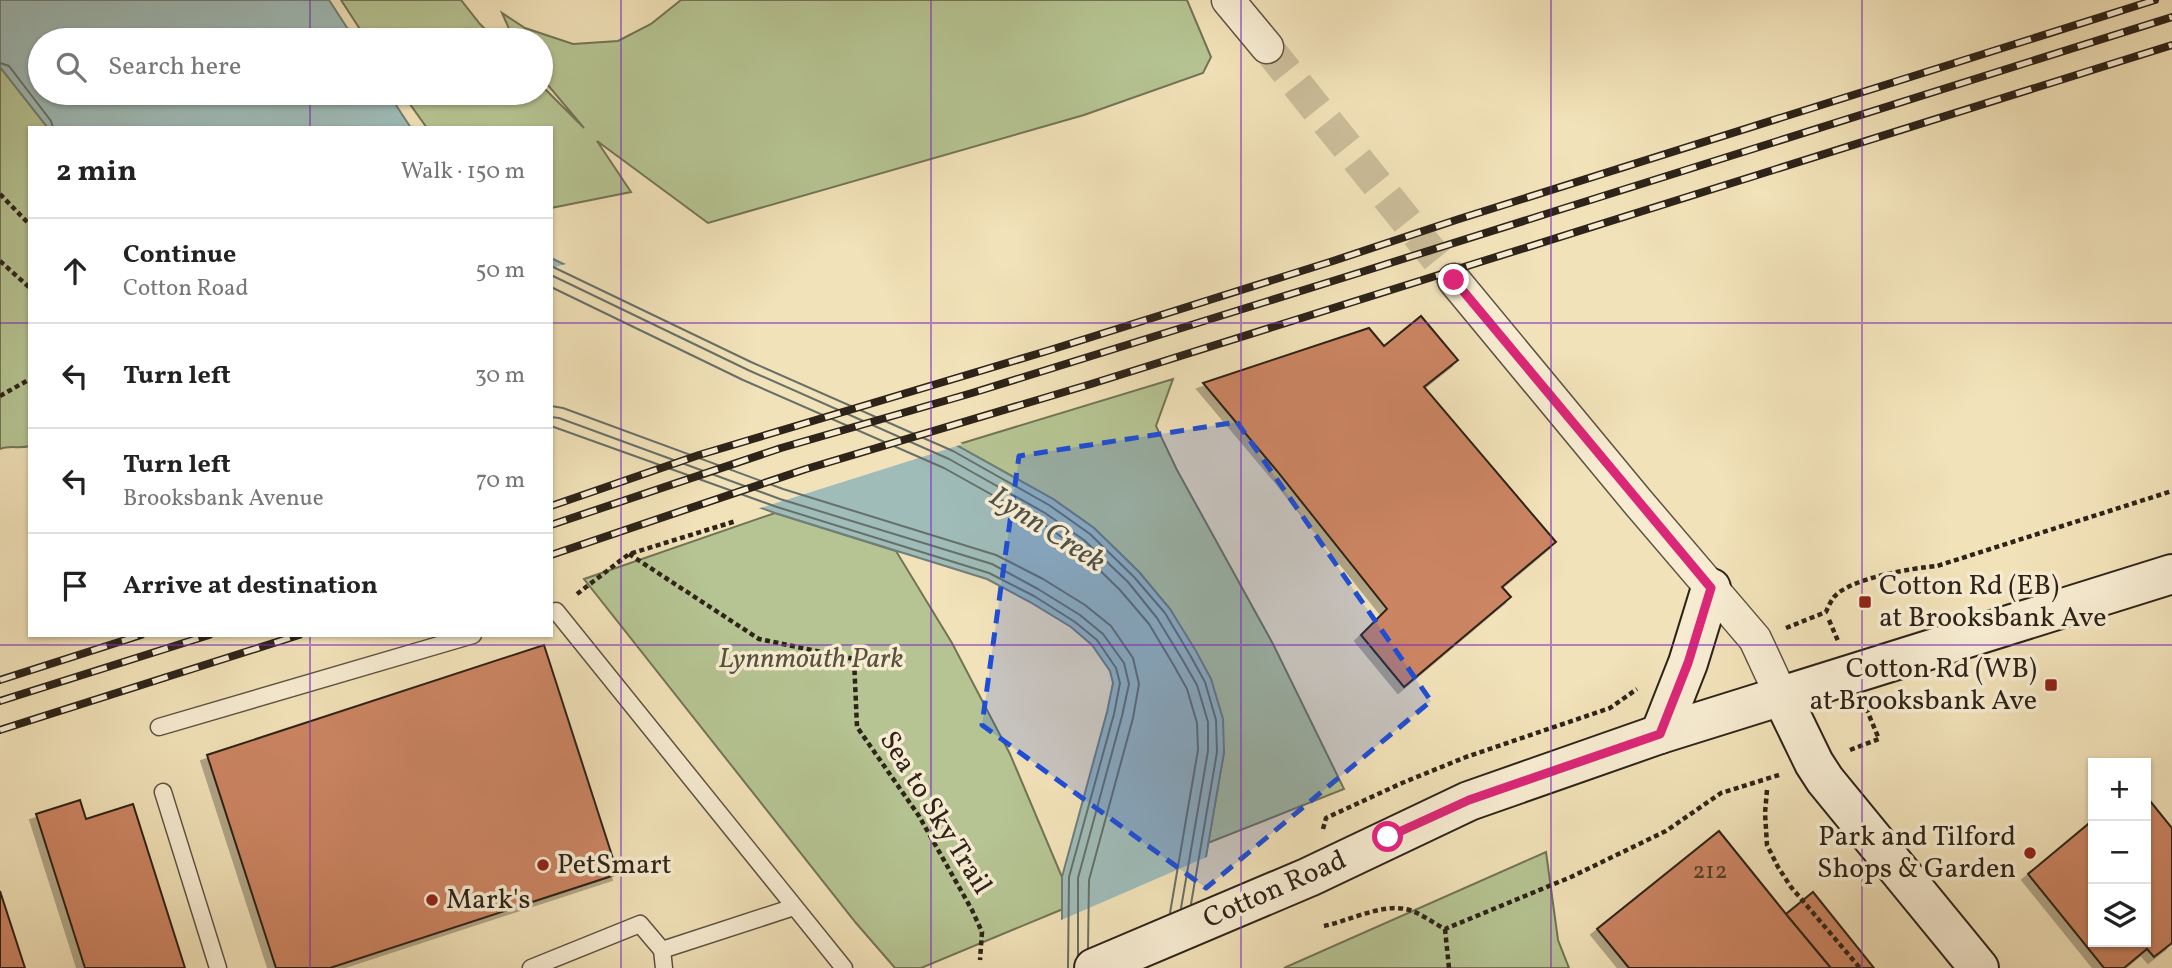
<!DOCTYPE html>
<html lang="en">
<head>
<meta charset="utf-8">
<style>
  :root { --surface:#fff; --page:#f2f2f2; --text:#222; --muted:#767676; --line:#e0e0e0 }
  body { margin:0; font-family:Vollkorn,serif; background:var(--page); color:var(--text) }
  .controls { position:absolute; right:21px; bottom:21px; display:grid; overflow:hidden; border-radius:0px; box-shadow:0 2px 5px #0004 }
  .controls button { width:63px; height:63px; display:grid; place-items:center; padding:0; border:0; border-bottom:2px solid var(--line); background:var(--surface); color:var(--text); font:35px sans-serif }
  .stop { position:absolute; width:21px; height:21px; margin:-16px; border:5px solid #db2777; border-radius:50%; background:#fff }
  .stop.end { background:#db2777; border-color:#fff; box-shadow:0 2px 7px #0008 }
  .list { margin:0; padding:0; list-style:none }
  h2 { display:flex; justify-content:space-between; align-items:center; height:91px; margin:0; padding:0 28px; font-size:30px }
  h2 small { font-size:23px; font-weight:400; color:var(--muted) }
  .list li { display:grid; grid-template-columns:46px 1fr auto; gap:21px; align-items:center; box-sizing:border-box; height:105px; padding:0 28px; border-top:2px solid var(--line) }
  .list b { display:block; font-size:26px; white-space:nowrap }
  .list p { margin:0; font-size:23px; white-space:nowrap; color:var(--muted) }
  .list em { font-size:23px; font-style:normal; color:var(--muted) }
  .icon { flex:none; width:38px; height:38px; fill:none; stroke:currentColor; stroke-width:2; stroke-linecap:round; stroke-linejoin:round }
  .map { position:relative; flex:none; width:2172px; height:968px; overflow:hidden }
  .search { position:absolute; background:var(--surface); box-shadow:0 2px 5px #0004; left:28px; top:28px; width:525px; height:77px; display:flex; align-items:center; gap:18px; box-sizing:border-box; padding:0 24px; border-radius:38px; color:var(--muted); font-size:26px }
  .panel { position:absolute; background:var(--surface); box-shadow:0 2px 5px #0004; left:28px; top:126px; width:525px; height:511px; border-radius:0px }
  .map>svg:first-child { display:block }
</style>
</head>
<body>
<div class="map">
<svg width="2172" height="968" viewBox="0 0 2172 968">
  <defs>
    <filter id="shadow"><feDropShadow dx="-6" dy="6" stdDeviation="0" flood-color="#0004"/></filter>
  </defs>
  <rect width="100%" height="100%" fill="#f2e2b9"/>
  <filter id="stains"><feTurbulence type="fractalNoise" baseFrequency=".00286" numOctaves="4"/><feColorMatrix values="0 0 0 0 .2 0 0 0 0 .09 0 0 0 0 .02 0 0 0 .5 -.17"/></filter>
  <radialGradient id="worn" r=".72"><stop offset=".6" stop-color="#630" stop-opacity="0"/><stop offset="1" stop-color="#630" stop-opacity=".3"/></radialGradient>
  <g fill="#b6c493" stroke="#727456" stroke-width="2">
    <polygon points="341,0 461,0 480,24 496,40 367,40"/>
    <polygon points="681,0 1187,0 1211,57 1203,73 1084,115 708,223 597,141 631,192 551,208 551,128 427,128 402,93 541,93 541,85 584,128 541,77 541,40 514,40 502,13 525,28 573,44 618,41 651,24"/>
    <path d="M0,67L48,128H30V446C19,449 10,445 0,449Z"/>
    <polygon points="1173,379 1156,426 1177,470 1273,644 1344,789 1208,843 1224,752 1211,679 1170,609 1139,572 1094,528 1053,499 956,445"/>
    <polygon points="775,513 896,551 952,643 1010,754 1062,877 1063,909 921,968 895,968 856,923 584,579"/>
    <polygon points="1546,852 1558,940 1569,968 1284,968"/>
  </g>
  <g fill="#9fbcb9" stroke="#717f79" stroke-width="2">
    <polygon points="0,0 329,0 355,40 40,40 40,93 388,93 411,128 48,128 0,67"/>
    <polygon points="551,258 754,356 956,445 1053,499 1094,528 1139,572 1170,609 1196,651 1211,679 1223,719 1224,752 1187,968 1062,968 1062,877 1107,712 1113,683 1110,671 1092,645 1071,627 1030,602 987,579 775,513 551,432"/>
  </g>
  <g fill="#f2e2b9">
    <polygon points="570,263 756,353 963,444 754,510 551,435 551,268"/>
    <polygon points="1209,856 1191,968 1058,968 1059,921"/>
  </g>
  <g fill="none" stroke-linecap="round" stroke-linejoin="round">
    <g stroke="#667069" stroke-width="2">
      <polyline points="0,63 9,66 51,121 53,128"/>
      <polyline points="551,266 751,362 953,451 1049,505 1090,534 1134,577 1165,613 1190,655 1205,682 1216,720 1217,752 1191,904"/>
      <polyline points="551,275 748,370 949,459 1045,513 1084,540 1128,582 1157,618 1182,659 1197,685 1208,722 1208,751 1181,908"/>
      <polyline points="551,287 743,380 944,468 1039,521 1077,548 1120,590 1149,624 1173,664 1187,689 1197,723 1198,750 1170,913"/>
      <polyline points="551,406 563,408 783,489 996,555 1043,579 1085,605 1111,626 1133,658 1139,684 1133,718 1089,880 1088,948"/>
      <polyline points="551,417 559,418 780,499 992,564 1038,589 1080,615 1103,634 1124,663 1129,684 1122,716 1078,878 1078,955"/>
      <polyline points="551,426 777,507 989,573 1034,596 1075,622 1097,640 1116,668 1120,683 1114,714 1069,877 1068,968"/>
    </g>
  </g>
  <g fill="#cc8564" stroke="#2d2319" stroke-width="2" filter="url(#shadow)">
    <polygon points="1421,316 1458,360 1424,387 1556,542 1502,587 1511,597 1404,687 1361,635 1387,609 1277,471 1203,383 1369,328 1384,346"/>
    <polygon points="544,645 618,874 330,968 276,968 207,755"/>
    <polygon points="2146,796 2172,828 2172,943 2154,957 2147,949 2124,968 2104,968 2028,874 2093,820 2093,942 2146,942"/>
    <polygon points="80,800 86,819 133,804 185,968 85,968 36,814"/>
    <polygon points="1719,831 1786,914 1831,968 1629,968 1597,929"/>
    <polygon points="0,891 25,968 0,968"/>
    <polygon points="1813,892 1874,968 1831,968 1786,914"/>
  </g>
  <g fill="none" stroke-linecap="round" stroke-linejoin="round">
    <polyline stroke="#cbbc99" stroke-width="32" stroke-dasharray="32 16" stroke-linecap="butt" points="1267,47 1454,280"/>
    <g stroke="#5e5341" stroke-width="19">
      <g id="lane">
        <polyline points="551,612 556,611 844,968"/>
        <polyline points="159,727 473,635"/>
        <polyline points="163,792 218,968"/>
        <polyline points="662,950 794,907"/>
        <polyline points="531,968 640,924 662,950 664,968"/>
      </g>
    </g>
    <g stroke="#5e5341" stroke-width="35">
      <g id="street">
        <polyline points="1228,0 1267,47"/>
        <polyline points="1454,280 1637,501 1755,639 1781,695"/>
      </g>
    </g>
    <g stroke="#2d2319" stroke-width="42">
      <g id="secondary">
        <polyline points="1781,695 1814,763 1825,780 1979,968"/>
        <polyline points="1660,734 1688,663 1711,588"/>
        <polyline points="1094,968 1309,877 1469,801 1660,734 2172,574"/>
      </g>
    </g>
    <g stroke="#2d2319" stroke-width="4.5" stroke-dasharray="5 3.5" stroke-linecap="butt">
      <polyline points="0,194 30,225"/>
      <polyline points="0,261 30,288"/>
      <polyline points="0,396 30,379"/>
      <polyline points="629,554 759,639 854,659 857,727 919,816 972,910 982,932 980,960"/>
      <polyline points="577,594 629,554 736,521"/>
      <polyline points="1829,620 1838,641"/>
      <path d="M1786,628L1826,612C1828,607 1831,601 1834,597C1850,578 1913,568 1937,566L2172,491"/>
      <polyline points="1850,750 1879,739 1866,708"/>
      <polyline points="1767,790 1765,813 1767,845 1778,867 1791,887 1860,968"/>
      <polyline points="1323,829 1326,818 1402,783 1466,757 1610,708 1637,689"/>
      <path d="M1324,926C1348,921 1381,904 1405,909C1418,911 1433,923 1445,929L1571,877L1666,831L1721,793L1779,775"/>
      <polyline points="1445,929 1449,968"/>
    </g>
    <use href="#lane" stroke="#f7ecd2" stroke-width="16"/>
    <use href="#street" stroke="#f7ecd2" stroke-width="32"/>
    <use href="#secondary" stroke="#f7ecd2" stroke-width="38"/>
    <g stroke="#2d2319" stroke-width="8">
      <g id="rail">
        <polyline points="551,506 699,455 1047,351 1333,261 1459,219 2155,0"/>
        <polyline points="551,525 781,448 972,393 1336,280 2172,17"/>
        <polyline points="551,555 806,469 1091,384 2172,45"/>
        <polyline points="0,680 141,635"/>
        <polyline points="0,701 209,635"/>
        <polyline points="0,730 299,635"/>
      </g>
    </g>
    <use href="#rail" stroke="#f7ecd2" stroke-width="5" stroke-dasharray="16" stroke-linecap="butt"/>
  </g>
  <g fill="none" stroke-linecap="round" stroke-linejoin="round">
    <polyline stroke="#db2777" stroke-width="9" points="1388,837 1469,800 1660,734 1688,663 1711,588 1454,280"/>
  </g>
  <path fill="#1d4ed8" fill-opacity="0.2" stroke="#1d4ed8" stroke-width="5" stroke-dasharray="14 9" stroke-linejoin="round" d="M1237,422L1431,701L1206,888L982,725L1019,456Z"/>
  <path fill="none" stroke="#7b2cbf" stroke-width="2" stroke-opacity="0.55" d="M310,0V40M621,0V968M931,0V968M1241,0V968M1551,0V968M1862,0V968M310,93V128M0,323H30M551,323H2172M310,635V968M0,645H2172"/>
  <g fill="#8f2418" stroke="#f7ecd2" stroke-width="2.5">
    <rect x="1858" y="595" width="14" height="14" rx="3.5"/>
    <rect x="2044" y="678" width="14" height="14" rx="3.5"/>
    <circle cx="2030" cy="853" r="7"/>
    <circle cx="543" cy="865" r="7"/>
    <circle cx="432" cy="900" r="7"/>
  </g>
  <g text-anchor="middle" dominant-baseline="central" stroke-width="7" stroke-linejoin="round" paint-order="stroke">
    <g font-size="24" fill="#553c2c">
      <text x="1710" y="872">212</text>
    </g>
    <g font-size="28" fill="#2d2319" stroke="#f7ecd2" text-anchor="start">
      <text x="1879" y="586">Cotton Rd (EB)<tspan x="1879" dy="32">at Brooksbank Ave</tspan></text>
      <text x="2037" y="669" text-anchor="end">Cotton Rd (WB)<tspan x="2037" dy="32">at Brooksbank Ave</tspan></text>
      <text x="2016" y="837" text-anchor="end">Park and Tilford<tspan x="2016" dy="32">Shops &amp; Garden</tspan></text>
      <text x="557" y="865">PetSmart</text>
      <text x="446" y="900">Mark's</text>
    </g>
    <g font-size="28" font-style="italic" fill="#56533e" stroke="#f7ecd2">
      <text x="811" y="659">Lynnmouth Park</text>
    </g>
    <g font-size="28" fill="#2d2319" stroke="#f7ecd2">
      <text transform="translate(935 813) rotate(58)">Sea to Sky Trail</text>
      <text transform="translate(1275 890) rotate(-24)">Cotton Road</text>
    </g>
    <g font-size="30" font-style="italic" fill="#4f5149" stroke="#f7ecd2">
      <text transform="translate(1047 530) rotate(33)">Lynn Creek</text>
    </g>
  </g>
  <rect width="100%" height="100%" filter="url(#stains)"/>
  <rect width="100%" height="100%" fill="url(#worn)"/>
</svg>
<div class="controls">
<button>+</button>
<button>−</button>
<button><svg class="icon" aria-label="layers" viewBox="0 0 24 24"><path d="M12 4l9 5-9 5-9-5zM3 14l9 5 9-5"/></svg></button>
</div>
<div class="stop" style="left:1388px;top:837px"></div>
<div class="stop end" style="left:1454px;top:280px"></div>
<div class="search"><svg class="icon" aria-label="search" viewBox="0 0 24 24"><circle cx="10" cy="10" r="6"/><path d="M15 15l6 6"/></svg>Search here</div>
<section class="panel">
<h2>2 min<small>Walk · 150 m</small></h2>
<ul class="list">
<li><svg class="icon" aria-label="ahead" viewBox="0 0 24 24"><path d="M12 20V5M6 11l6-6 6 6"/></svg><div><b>Continue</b><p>Cotton Road</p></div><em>50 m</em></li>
<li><svg class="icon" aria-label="left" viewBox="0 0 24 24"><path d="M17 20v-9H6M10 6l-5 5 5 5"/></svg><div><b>Turn left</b></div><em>30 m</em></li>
<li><svg class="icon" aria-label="left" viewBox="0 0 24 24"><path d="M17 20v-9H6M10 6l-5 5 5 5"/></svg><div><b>Turn left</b><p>Brooksbank Avenue</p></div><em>70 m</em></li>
<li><svg class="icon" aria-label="arrive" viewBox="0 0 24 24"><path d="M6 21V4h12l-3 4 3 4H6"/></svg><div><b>Arrive at destination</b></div></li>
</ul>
</section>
</div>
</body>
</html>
